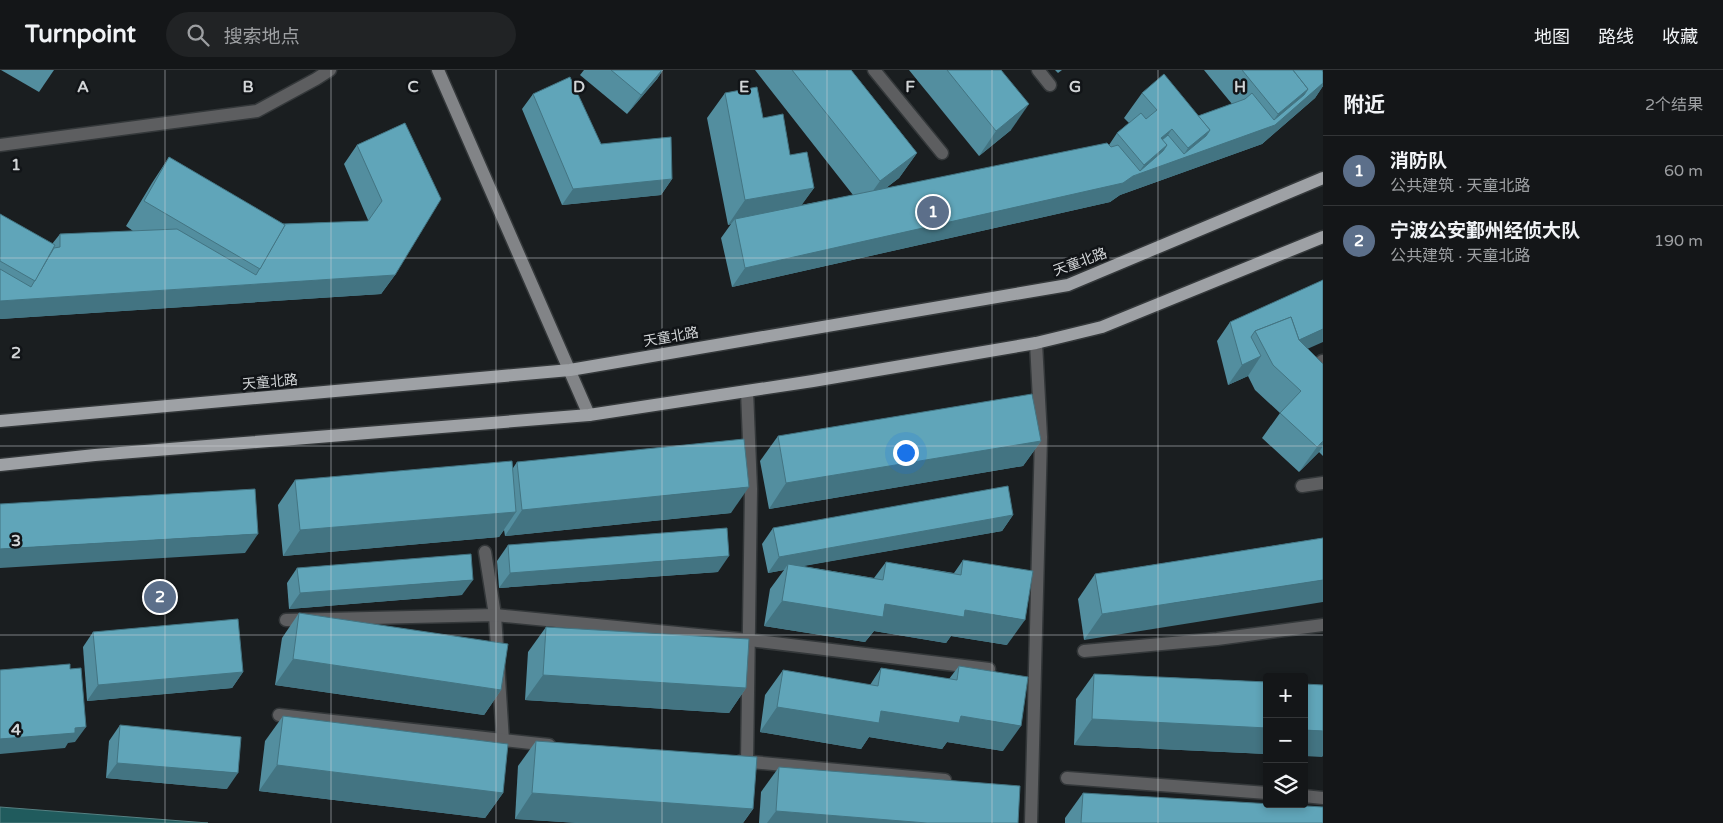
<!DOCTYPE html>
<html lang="zh">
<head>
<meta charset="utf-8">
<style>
  :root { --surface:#141618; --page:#212325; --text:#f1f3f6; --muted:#9d9fa2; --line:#333537; --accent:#88cf4a }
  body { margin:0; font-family:"Varela Round","Noto Sans SC",sans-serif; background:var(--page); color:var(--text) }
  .controls { position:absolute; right:15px; bottom:15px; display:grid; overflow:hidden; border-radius:5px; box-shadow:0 2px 8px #0003 }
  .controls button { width:45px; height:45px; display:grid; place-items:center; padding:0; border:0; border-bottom:1px solid var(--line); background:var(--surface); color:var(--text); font:25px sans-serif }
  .you { position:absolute; left:905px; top:382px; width:18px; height:18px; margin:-12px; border:4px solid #fff; border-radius:50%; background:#1a73e8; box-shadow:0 0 0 8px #1a73e833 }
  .badge { display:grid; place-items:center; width:32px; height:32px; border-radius:50%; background:var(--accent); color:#fff; font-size:16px; font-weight:700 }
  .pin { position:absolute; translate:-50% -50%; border:2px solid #fff; box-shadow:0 1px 5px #0006 }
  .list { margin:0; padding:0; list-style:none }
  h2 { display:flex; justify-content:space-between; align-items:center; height:65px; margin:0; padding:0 20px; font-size:21px }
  h2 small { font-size:16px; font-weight:400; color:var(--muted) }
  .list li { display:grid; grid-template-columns:32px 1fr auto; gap:15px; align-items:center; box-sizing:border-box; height:70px; padding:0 20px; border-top:1px solid var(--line) }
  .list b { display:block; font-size:19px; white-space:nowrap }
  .list p { margin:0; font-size:16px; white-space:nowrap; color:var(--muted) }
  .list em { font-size:16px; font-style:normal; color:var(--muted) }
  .icon { flex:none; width:28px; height:28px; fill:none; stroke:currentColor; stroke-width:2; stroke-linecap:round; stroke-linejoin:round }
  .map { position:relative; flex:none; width:1323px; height:753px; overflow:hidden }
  header { display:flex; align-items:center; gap:30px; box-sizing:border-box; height:70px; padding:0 25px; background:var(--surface); border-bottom:1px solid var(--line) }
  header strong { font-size:24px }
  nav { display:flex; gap:28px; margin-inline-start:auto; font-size:18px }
  .search { width:350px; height:45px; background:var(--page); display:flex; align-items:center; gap:12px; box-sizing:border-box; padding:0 18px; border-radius:28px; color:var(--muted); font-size:19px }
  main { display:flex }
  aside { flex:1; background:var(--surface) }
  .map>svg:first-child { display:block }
</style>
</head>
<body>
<header>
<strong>Turnpoint</strong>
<div class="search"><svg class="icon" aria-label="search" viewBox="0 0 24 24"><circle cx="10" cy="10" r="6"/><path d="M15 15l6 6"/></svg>搜索地点</div>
<nav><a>地图</a><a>路线</a><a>收藏</a></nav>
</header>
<main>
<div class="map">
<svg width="1323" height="753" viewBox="0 0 1323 753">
  <rect width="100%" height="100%" fill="#1a1e20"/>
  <polygon fill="#205b5d" stroke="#558082" points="0,737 208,753 0,753"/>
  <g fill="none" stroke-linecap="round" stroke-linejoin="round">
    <g stroke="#34383a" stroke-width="15">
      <g id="lane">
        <polyline points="874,0 942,83"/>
        <polyline points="1038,0 1050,15"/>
        <polyline points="0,75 257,41 316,9 330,0"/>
        <polyline points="1322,291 1323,293"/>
        <polyline points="747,321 751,419 747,692"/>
        <polyline points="1302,416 1323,413"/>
        <polyline points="485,482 495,545 503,671"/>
        <polyline points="286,550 495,545 749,570 989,599"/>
        <polyline points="1084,581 1217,569 1323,555"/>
        <polyline points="279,645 549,675"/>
        <polyline points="741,691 945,710"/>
        <polyline points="1067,708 1267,723"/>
        <polyline points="1304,726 1323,728"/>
      </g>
    </g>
    <g stroke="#34383a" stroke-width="15">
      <polyline id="street" points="1031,753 1041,367 1036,273"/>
    </g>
    <g stroke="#34383a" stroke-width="15">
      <polyline id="secondary" points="438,0 589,345"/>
    </g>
    <g stroke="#34383a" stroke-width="15">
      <g id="primary">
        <polyline points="0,351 570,300 1068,215 1323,108"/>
        <polyline points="0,395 95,385 589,345 813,311 1036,273 1102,257 1323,167"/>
      </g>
    </g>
    <use href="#lane" stroke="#5d5e60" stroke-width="12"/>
    <use href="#street" stroke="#5d5e60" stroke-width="12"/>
    <use href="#secondary" stroke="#828487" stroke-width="12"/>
    <use href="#primary" stroke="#9ea1a5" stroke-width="12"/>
  </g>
  <g fill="#538e9f">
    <polygon points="1,0 54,0 39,22"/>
    <polygon points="584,0 663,0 657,9 627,44 580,5"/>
    <polygon points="755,0 851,0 917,83 899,108 886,118 1109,75 1117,63 1129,53 1124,48 1142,23 1198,46 1232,34 1204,0 1322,0 1323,2 1323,16 1315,28 1262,74 1120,125 1110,132 732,217 721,168 731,154 728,155 707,48 725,23 763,48 814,118 801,135 853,125"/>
    <polygon points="909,0 1001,0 1011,60 979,86"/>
    <polygon points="1055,0 1062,0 1058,3"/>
    <polygon points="533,24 601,74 672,109 661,125 562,135 522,39"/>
    <polygon points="405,53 395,205 381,224 0,249 0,144 52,174 60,164 133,161 126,156 152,113 169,87 283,154 368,151 368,150 344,94 357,75"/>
    <polygon points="1230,252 1308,279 1323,294 1323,386 1319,382 1299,402 1262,368 1280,343 1255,320 1248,306 1228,315 1217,271"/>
    <polygon points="778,366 1041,371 1023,396 769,439 760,391"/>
    <polygon points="517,392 731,443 505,466 504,460 499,467 283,486 278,435 295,410 513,398"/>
    <polygon points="1013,445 1002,461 802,496 874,508 886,492 954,503 963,490 1007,575 951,566 946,573 874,561 865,572 764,556 770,519 784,500 768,503 762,474 773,458"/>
    <polygon points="1323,468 1084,570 1078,529 1095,504"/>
    <polygon points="508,475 718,502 499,518 497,491"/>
    <polygon points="297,498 462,525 289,539 287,513"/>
    <polygon points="299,543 501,620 484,645 275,615 282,568"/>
    <polygon points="546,557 746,618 729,643 525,630 528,582"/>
    <polygon points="93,562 243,602 232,618 87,631 83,577"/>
    <polygon points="959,596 1003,681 947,672 942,679 869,667 861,679 760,662 765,625 783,600 870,615 881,598 949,609"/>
    <polygon points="1094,604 1267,612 1267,684 1074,675 1076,629"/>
    <polygon points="283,646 503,723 485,748 259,721 265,671"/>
    <polygon points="120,655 227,719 106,708 109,671"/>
    <polygon points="536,671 753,739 743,753 579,753 515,749 518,696"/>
    <polygon points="779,697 1018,753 759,753 761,722"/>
    <polygon points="1083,723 1323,753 1065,753 1065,748"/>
  </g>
  <g fill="#437482">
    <polygon points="662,0 663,0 657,9 627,44 641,25"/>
    <polygon points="1323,13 1323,16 1315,28 1262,74 1120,125 1110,132 732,217 745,198 1133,106 1137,105 1144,95 1167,75 1181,89 1188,78 1210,60 1268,58 1278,44 1308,19"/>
    <polygon points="1029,34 1011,60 979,86 996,61"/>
    <polygon points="1172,59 1160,77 1161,68"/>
    <polygon points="917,83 899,108 862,136 880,111"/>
    <polygon points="672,109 661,125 562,135 573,119"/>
    <polygon points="814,118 796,143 735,149 731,154 728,155 745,130"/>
    <polygon points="395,205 381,224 0,249 0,231"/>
    <polygon points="1323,259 1323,272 1280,291 1294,272"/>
    <polygon points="1261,286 1248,306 1228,315 1242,295"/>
    <polygon points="1041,371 1023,396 769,439 786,413"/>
    <polygon points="1323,371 1323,376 1319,382 1299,402 1317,377"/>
    <polygon points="749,417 731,443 505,466 522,440"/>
    <polygon points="516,442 499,467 283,486 300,460"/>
    <polygon points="1013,445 1002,461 787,499 788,494 784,500 768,503 779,487"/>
    <polygon points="258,464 245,483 0,498 0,479"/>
    <polygon points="729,486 718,502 499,518 510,503"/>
    <polygon points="473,510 462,525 289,539 300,523"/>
    <polygon points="1323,510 1323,532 1084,570 1102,544"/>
    <polygon points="782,531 885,534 965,540 1025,550 1007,575 951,566 946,573 874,561 865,572 764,556"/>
    <polygon points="293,589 501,620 484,645 275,615"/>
    <polygon points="243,602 232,618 87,631 98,615"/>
    <polygon points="543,605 746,618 729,643 525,630"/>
    <polygon points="777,637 881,641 961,646 1021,656 1003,681 947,672 942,679 869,667 861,679 760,662"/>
    <polygon points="1092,649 1267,658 1267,684 1074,675"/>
    <polygon points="86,657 75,672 68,673 65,678 0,684 0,669 75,658"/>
    <polygon points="1304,660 1323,661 1323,686 1322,687 1304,686"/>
    <polygon points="117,693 238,703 227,719 106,708"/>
    <polygon points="277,695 503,723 485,748 259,721"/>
    <polygon points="532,723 753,739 743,753 579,753 515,749"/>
    <polygon points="776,741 927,753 767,753"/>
  </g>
  <g fill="#60a5b9" stroke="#437482">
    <polygon points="611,0 662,0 641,25"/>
    <polygon points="792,0 851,0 917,83 880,111"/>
    <polygon points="947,0 1001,0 1029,34 996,61"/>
    <polygon points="1242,0 1293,0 1308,19 1278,44"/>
    <polygon points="1293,0 1322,0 1323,2 1323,13 1275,55 1133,106 1123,113 745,198 735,149 1107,73 1111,77 1118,75 1140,101 1163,81 1167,75 1162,70 1168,65 1184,84 1206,66 1210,60 1198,46 1245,29 1252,23 1274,50 1304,25 1308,19"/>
    <polygon points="1164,4 1210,60 1188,78 1172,59 1161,68 1167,75 1144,95 1117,63 1141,43 1146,49 1157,40 1142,23"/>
    <polygon points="570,7 601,74 671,67 672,109 573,119 533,24"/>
    <polygon points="757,17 763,48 783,44 790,85 807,82 814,118 745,130 725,23"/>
    <polygon points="405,53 441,129 395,205 0,231 0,199 31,217 54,178 60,177 60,164 177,159 256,205 285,155 283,154 368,151 382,131 357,75"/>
    <polygon points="169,87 285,155 260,199 144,131"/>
    <polygon points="0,144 55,175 35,211 0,191"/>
    <polygon points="1323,210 1323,259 1299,270 1291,247 1255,261 1251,267 1261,286 1242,295 1230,252"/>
    <polygon points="1291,247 1299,270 1323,294 1323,371 1317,377 1280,343 1301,321 1273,295 1255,261"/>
    <polygon points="1032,324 1041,371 786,413 778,366"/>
    <polygon points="744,369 749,417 522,440 517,392"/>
    <polygon points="512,391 516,442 300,460 295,410"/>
    <polygon points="1008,416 1013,445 779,487 773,458"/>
    <polygon points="255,419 258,464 0,479 0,434"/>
    <polygon points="727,458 729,486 510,503 508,475"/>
    <polygon points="1323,468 1323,510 1102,544 1095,504"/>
    <polygon points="471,484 473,510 300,523 297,498"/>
    <polygon points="963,490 1033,501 1025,550 965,540 964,547 885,534 883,547 782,531 788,494 883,510 886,492 961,505"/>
    <polygon points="299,543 508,574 501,620 293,589"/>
    <polygon points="238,549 243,602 98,615 93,562"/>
    <polygon points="546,557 749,569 746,618 543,605"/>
    <polygon points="70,594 70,599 81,598 86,657 75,658 75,663 0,669 0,600"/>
    <polygon points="959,596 1028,607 1021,656 961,646 959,653 881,641 879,653 777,637 783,600 878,616 881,598 957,610"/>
    <polygon points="1094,604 1267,612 1267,658 1092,649"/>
    <polygon points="1304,614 1323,615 1323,661 1304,660"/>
    <polygon points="283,646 508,674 503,723 277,695"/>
    <polygon points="120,655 241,667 238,703 117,693"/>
    <polygon points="536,671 757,687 753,739 532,723"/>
    <polygon points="779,697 1020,716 1018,753 927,753 776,741"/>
    <polygon points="1083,723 1323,737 1323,753 1081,753"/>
  </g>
  <path fill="none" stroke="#d2d5d7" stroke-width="1" stroke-opacity="0.55" d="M165,0V753M331,0V753M496,0V753M662,0V753M827,0V753M992,0V753M1158,0V753M0,188H1323M0,376H1323M0,565H1323"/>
  <g text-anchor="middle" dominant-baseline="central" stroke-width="5" stroke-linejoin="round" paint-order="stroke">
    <g font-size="14" fill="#d2d5d7" stroke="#111417">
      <text transform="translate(1080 192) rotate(-20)">天童北路</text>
      <text transform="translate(671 267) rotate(-10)">天童北路</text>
      <text transform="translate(270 312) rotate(-5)">天童北路</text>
    </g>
  </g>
  <g font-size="16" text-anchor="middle" font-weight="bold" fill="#d2d5d7" stroke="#111417" stroke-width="5" stroke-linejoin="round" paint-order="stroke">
    <text x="83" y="22">A</text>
    <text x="248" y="22">B</text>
    <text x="413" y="22">C</text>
    <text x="579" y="22">D</text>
    <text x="744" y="22">E</text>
    <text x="910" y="22">F</text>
    <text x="1075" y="22">G</text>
    <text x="1240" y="22">H</text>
    <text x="16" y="100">1</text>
    <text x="16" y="288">2</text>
    <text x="16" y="476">3</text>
    <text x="16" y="665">4</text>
  </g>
</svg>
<div class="controls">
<button>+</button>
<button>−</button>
<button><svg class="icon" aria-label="layers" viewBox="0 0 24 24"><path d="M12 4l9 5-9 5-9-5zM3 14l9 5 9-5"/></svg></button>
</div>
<div class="you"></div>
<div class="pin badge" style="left:933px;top:142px;background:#5c6f8a">1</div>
<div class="pin badge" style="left:160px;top:527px;background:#5c6f8a">2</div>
</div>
<aside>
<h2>附近<small>2个结果</small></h2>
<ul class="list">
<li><span class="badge" style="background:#5c6f8a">1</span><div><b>消防队</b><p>公共建筑 · 天童北路</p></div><em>60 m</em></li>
<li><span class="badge" style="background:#5c6f8a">2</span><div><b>宁波公安鄞州经侦大队</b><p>公共建筑 · 天童北路</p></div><em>190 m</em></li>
</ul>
</aside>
</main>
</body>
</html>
